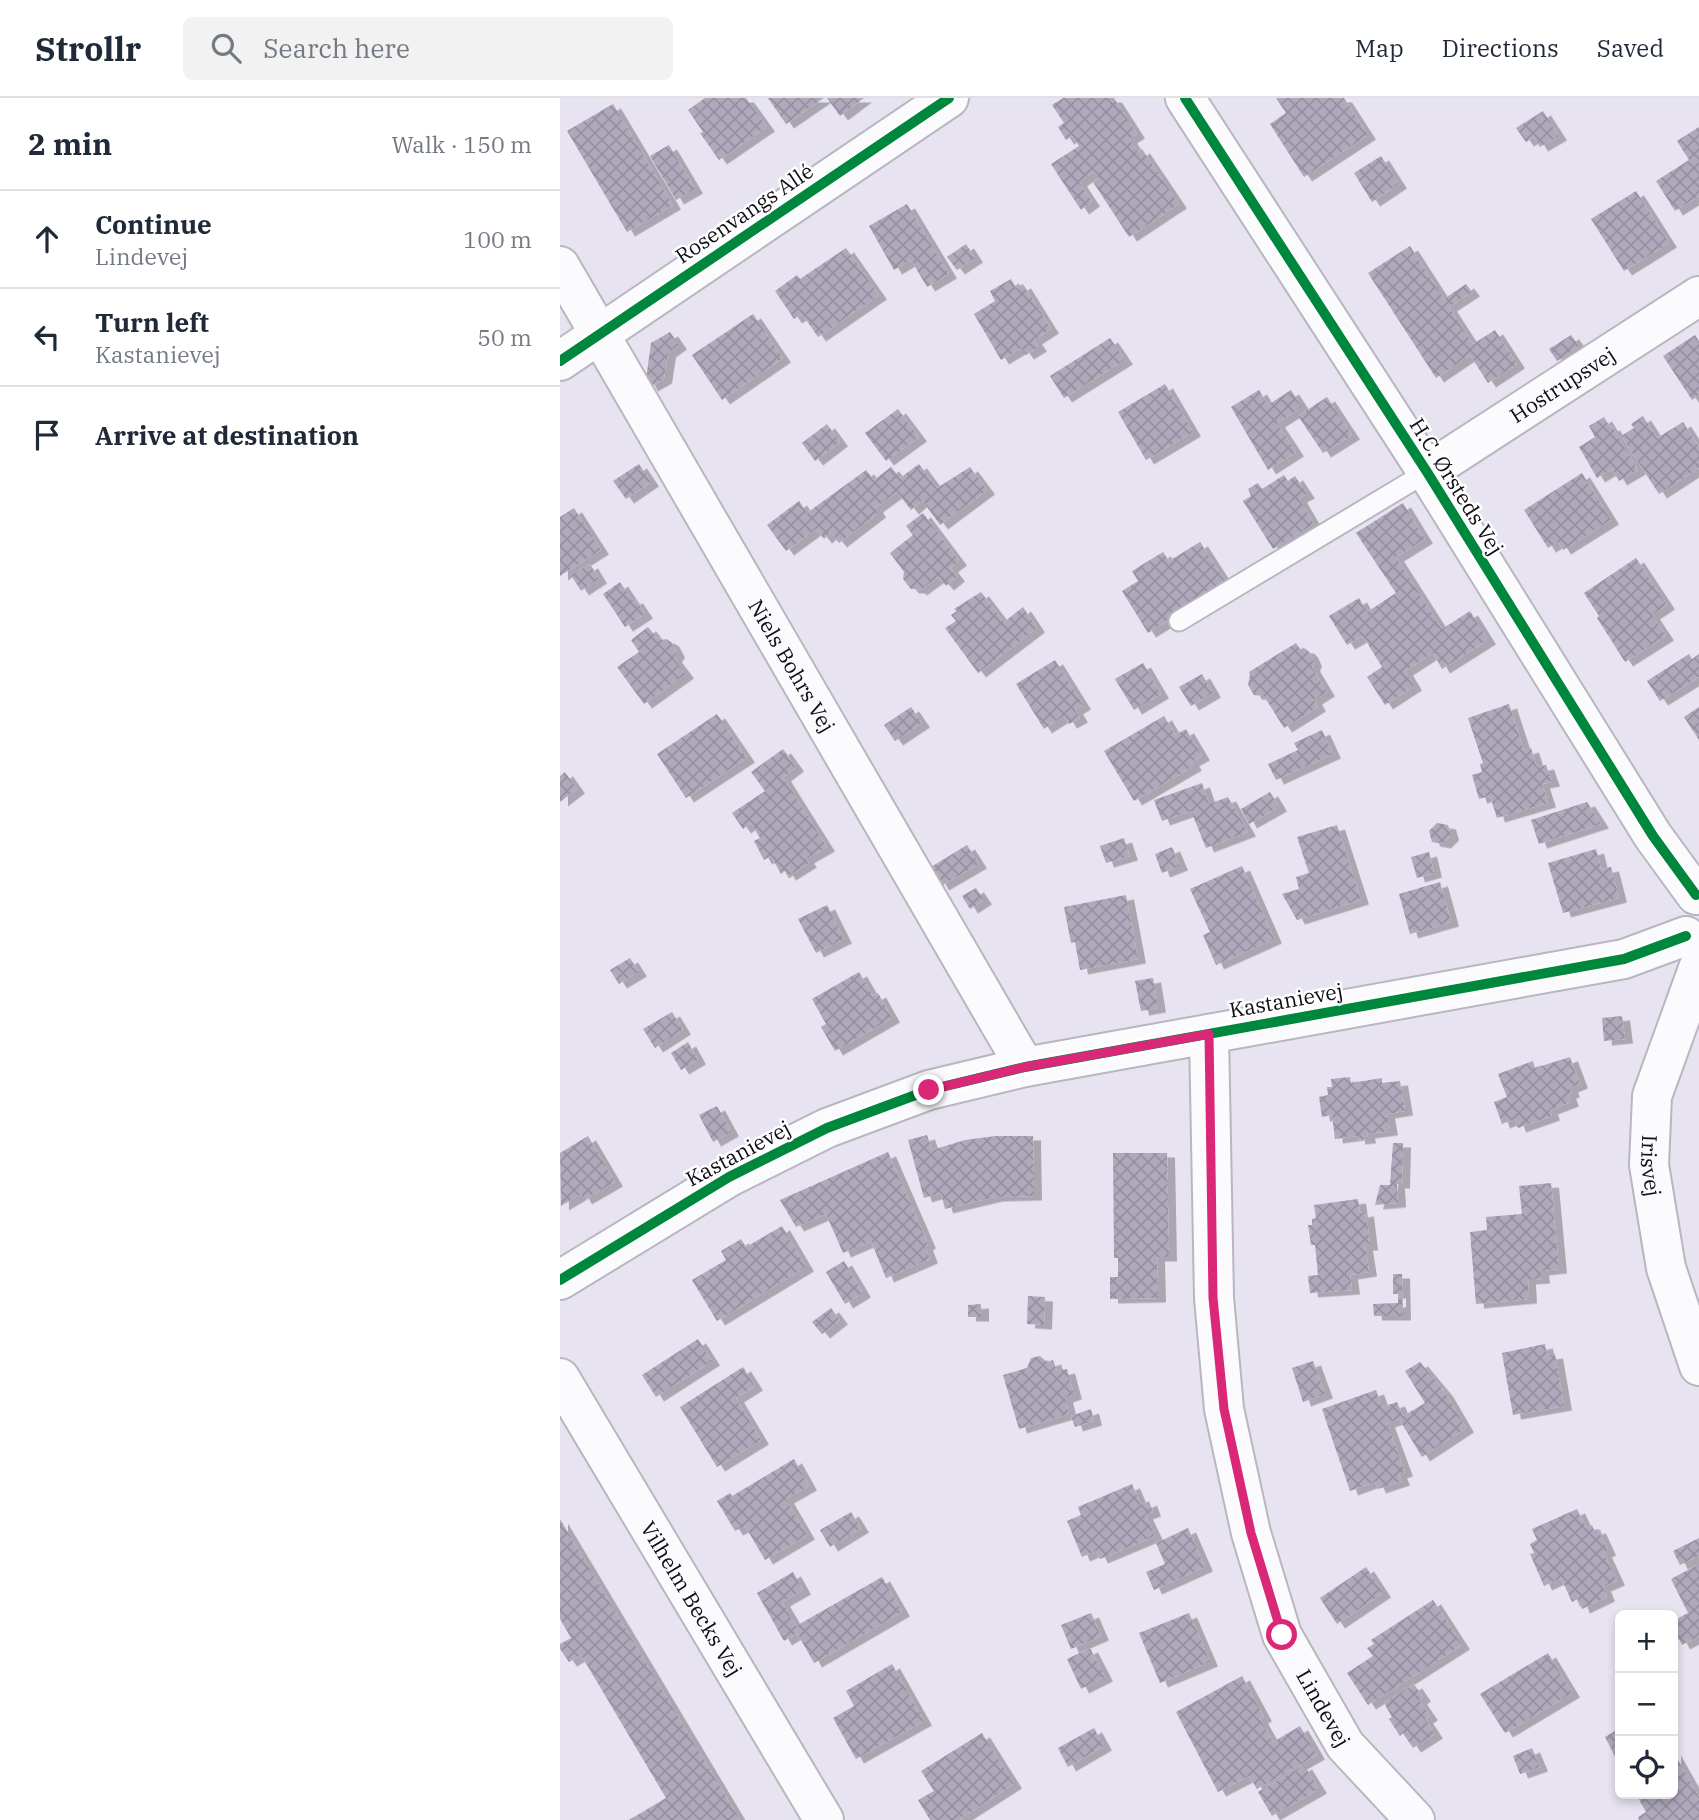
<!DOCTYPE html>
<html lang="en">
<head>
<meta charset="utf-8">
<style>
  :root { --surface:#fff; --page:#f2f2f3; --text:#1f2937; --muted:#747a83; --line:#e0e1e3 }
  body { margin:0; font-family:"IBM Plex Serif",serif; background:var(--page); color:var(--text) }
  .controls { position:absolute; right:21px; bottom:21px; display:grid; overflow:hidden; border-radius:10px; box-shadow:0 4px 10px #0003 }
  .controls button { width:63px; height:63px; display:grid; place-items:center; padding:0; border:0; border-bottom:2px solid var(--line); background:var(--surface); color:var(--text); font:35px sans-serif }
  .stop { position:absolute; width:21px; height:21px; margin:-16px; border:5px solid #db2777; border-radius:50%; background:#fff }
  .stop.end { background:#db2777; border-color:#fff; box-shadow:0 2px 7px #0008 }
  .list { margin:0; padding:0; list-style:none }
  h2 { display:flex; justify-content:space-between; align-items:center; height:91px; margin:0; padding:0 28px; font-size:30px }
  h2 small { font-size:23px; font-weight:400; color:var(--muted) }
  .list li { display:grid; grid-template-columns:46px 1fr auto; gap:21px; align-items:center; box-sizing:border-box; height:98px; padding:0 28px; border-top:2px solid var(--line) }
  .list b { display:block; font-size:26px; white-space:nowrap }
  .list p { margin:0; font-size:23px; white-space:nowrap; color:var(--muted) }
  .list em { font-size:23px; font-style:normal; color:var(--muted) }
  .icon { flex:none; width:38px; height:38px; fill:none; stroke:currentColor; stroke-width:2; stroke-linecap:round; stroke-linejoin:round }
  .map { position:relative; flex:none; width:1139px; height:1722px; overflow:hidden }
  header { display:flex; align-items:center; gap:42px; box-sizing:border-box; height:98px; padding:0 35px; background:var(--surface); border-bottom:2px solid var(--line) }
  header strong { font-size:33px }
  nav { display:flex; gap:38px; margin-inline-start:auto; font-size:24px }
  .search { width:490px; height:63px; background:var(--page); display:flex; align-items:center; gap:18px; box-sizing:border-box; padding:0 24px; border-radius:10px; color:var(--muted); font-size:26px }
  main { display:flex }
  aside { flex:1; background:var(--surface) }
  .map>svg:first-child { display:block }
</style>
</head>
<body>
<header>
<strong>Strollr</strong>
<div class="search"><svg class="icon" aria-label="search" viewBox="0 0 24 24"><circle cx="10" cy="10" r="6"/><path d="M15 15l6 6"/></svg>Search here</div>
<nav><a>Map</a><a>Directions</a><a>Saved</a></nav>
</header>
<main>
<aside>
<h2>2 min<small>Walk · 150 m</small></h2>
<ul class="list">
<li><svg class="icon" aria-label="ahead" viewBox="0 0 24 24"><path d="M12 20V5M6 11l6-6 6 6"/></svg><div><b>Continue</b><p>Lindevej</p></div><em>100 m</em></li>
<li><svg class="icon" aria-label="left" viewBox="0 0 24 24"><path d="M17 20v-9H6M10 6l-5 5 5 5"/></svg><div><b>Turn left</b><p>Kastanievej</p></div><em>50 m</em></li>
<li><svg class="icon" aria-label="arrive" viewBox="0 0 24 24"><path d="M6 21V4h12l-3 4 3 4H6"/></svg><div><b>Arrive at destination</b></div></li>
</ul>
</aside>
<div class="map">
<svg width="1139" height="1722" viewBox="0 0 1139 1722">
  <defs>
    <pattern id="building-cross-hatch" width="8" height="8" patternUnits="userSpaceOnUse" patternTransform="scale(1.75)"><rect width="8" height="8" fill="#b0a9bc"/><path d="M0 0l8 8M0 8l8-8" fill="none" stroke="#9690a1"/></pattern>
    <filter id="shadow"><feDropShadow dx="8" dy="4.5" stdDeviation="0" flood-color="#0004"/></filter>
  </defs>
  <rect width="100%" height="100%" fill="#e7e3f0"/>
  <g fill="url(#building-cross-hatch)" filter="url(#shadow)">
    <polygon points="145,0 186,0 207,29 159,62 140,35 143,34 128,12"/>
    <polygon points="208,0 264,0 226,26"/>
    <polygon points="267,0 304,0 280,18"/>
    <polygon points="503,0 554,0 577,36 569,41 578,54 582,51 619,106 569,139 533,84 538,80 534,73 519,84 532,104 521,112 491,66 519,48 512,38 506,42 498,29 504,25 492,7"/>
    <polygon points="716,0 784,0 808,37 744,79 710,26 726,15"/>
    <polygon points="53,6 113,107 67,134 7,33"/>
    <polygon points="983,13 999,38 980,49 974,39 966,44 956,30"/>
    <polygon points="1139,29 1139,98 1115,113 1096,83 1129,62 1117,43"/>
    <polygon points="109,47 135,91 116,102 90,58"/>
    <polygon points="821,58 839,86 812,104 794,75"/>
    <polygon points="1076,93 1109,145 1064,173 1031,121"/>
    <polygon points="347,106 389,176 367,189 351,162 334,172 309,128"/>
    <polygon points="406,146 415,160 397,172 387,159"/>
    <polygon points="850,148 884,201 906,186 912,194 889,209 913,246 935,232 957,266 928,285 910,257 876,280 808,175"/>
    <polygon points="286,150 319,197 258,239 242,216 234,221 215,193 237,177 240,181"/>
    <polygon points="451,181 456,190 463,186 491,231 474,242 479,249 466,257 461,250 441,262 414,216 435,203 430,193"/>
    <polygon points="193,216 223,260 162,302 132,257"/>
    <polygon points="110,234 119,247 108,255 104,281 90,289 86,281 91,245"/>
    <polygon points="1011,237 1019,248 997,263 989,251"/>
    <polygon points="1135,237 1139,243 1139,297 1132,302 1103,258"/>
    <polygon points="550,240 565,262 504,300 490,278"/>
    <polygon points="605,286 633,334 586,362 558,314"/>
    <polygon points="699,292 708,307 731,292 742,309 717,325 736,354 708,372 671,309"/>
    <polygon points="767,299 792,337 763,355 738,318"/>
    <polygon points="338,311 359,339 326,363 305,335"/>
    <polygon points="1083,318 1097,340 1123,324 1139,349 1139,370 1099,396 1061,338 1074,330 1071,326"/>
    <polygon points="1044,319 1050,329 1052,328 1078,372 1059,383 1052,371 1037,380 1019,349 1035,339 1029,328"/>
    <polygon points="267,326 280,344 255,363 242,345"/>
    <polygon points="79,366 91,384 66,401 53,383"/>
    <polygon points="359,366 377,390 410,369 427,392 380,427 362,402 351,412 337,394 315,410 318,415 279,445 271,435 264,441 256,431 226,453 207,427 239,403 247,415 306,372 314,382 331,369 340,380"/>
    <polygon points="1022,375 1051,422 1003,452 998,444 988,450 964,412"/>
    <polygon points="724,377 728,383 735,378 747,396 739,400 754,426 713,451 683,403 691,398 688,391 698,385 702,391"/>
    <polygon points="843,405 865,441 836,459 882,531 910,513 928,542 882,571 873,555 845,573 854,588 825,607 807,579 822,569 803,538 787,547 769,518 799,500 807,514 836,495 796,435"/>
    <polygon points="14,410 41,452 0,478 0,419"/>
    <polygon points="363,415 399,463 390,470 397,479 386,488 378,479 359,493 357,491 351,491 343,481 344,474 330,455 353,437 346,428"/>
    <polygon points="640,444 667,486 588,535 562,493 578,483 572,473 603,454 609,463"/>
    <polygon points="1076,460 1107,507 1092,517 1106,538 1065,564 1037,520 1039,518 1024,495"/>
    <polygon points="30,466 39,481 21,493 11,477"/>
    <polygon points="60,484 72,502 75,501 85,516 65,529 43,496"/>
    <polygon points="421,494 444,524 463,509 477,530 418,575 385,530 396,523 391,517 397,513 394,511"/>
    <polygon points="88,529 97,540 99,539 102,542 106,541 111,544 117,555 114,560 126,576 84,606 57,569 79,554 71,542"/>
    <polygon points="736,545 740,551 746,551 750,555 754,564 752,569 767,594 754,602 758,609 724,630 704,598 694,597 688,587 690,577 689,574"/>
    <polygon points="1129,556 1132,561 1139,556 1139,579 1100,603 1087,583"/>
    <polygon points="495,562 523,607 515,612 520,620 509,626 504,618 484,631 456,586"/>
    <polygon points="583,565 601,596 574,612 555,581"/>
    <polygon points="642,576 653,595 631,608 619,589"/>
    <polygon points="949,606 964,652 971,650 977,669 986,667 992,684 982,686 988,705 937,720 930,698 919,701 912,677 922,674 920,666 923,665 908,620"/>
    <polygon points="351,609 362,625 335,643 324,627"/>
    <polygon points="1139,609 1139,642 1124,619"/>
    <polygon points="157,616 187,660 126,700 97,656"/>
    <polygon points="604,618 615,637 626,631 642,658 631,664 634,668 574,703 544,653"/>
    <polygon points="762,632 773,656 716,682 708,666 738,652 734,645"/>
    <polygon points="223,651 236,669 223,679 267,749 246,761 249,765 228,778 225,773 221,776 211,758 204,762 194,743 200,740 191,725 183,731 172,715 205,693 191,674"/>
    <polygon points="5,674 17,691 0,704 0,678"/>
    <polygon points="642,685 649,706 668,699 688,734 646,750 631,713 602,723 594,702"/>
    <polygon points="710,694 719,709 689,726 681,711"/>
    <polygon points="1027,704 1041,726 979,746 971,722"/>
    <polygon points="877,725 888,727 891,738 883,746 872,744 869,733"/>
    <polygon points="777,727 801,802 737,822 722,796 739,791 736,779 749,775 737,739"/>
    <polygon points="564,740 570,758 546,765 540,748"/>
    <polygon points="407,747 419,766 381,788 371,769"/>
    <polygon points="612,749 620,768 602,775 595,756"/>
    <polygon points="1036,751 1041,771 1051,769 1059,800 1003,815 988,765"/>
    <polygon points="869,754 874,775 857,780 851,759"/>
    <polygon points="682,768 714,841 656,867 643,837 650,834 630,791"/>
    <polygon points="880,784 891,824 850,836 839,796"/>
    <polygon points="416,790 424,802 410,811 402,798"/>
    <polygon points="566,797 578,861 520,872 515,844 511,845 504,809"/>
    <polygon points="267,807 284,841 256,855 238,821"/>
    <polygon points="70,860 79,874 59,886 50,872"/>
    <polygon points="299,874 313,898 318,895 332,920 275,953 261,929 266,926 252,901"/>
    <polygon points="593,880 598,910 581,913 575,883"/>
    <polygon points="112,914 123,932 95,950 83,931"/>
    <polygon points="1062,918 1065,941 1044,943 1042,920"/>
    <polygon points="128,944 138,962 121,972 111,955"/>
    <polygon points="1010,959 1020,986 1010,990 1012,995 1008,996 1011,1004 990,1012 992,1018 958,1030 955,1021 942,1026 934,1004 947,999 938,976 973,963 975,970"/>
    <polygon points="790,979 791,985 822,980 822,985 840,983 845,1013 827,1016 830,1033 807,1036 808,1041 797,1042 797,1038 775,1041 772,1017 762,1019 759,999 768,997 767,989 772,989 771,981"/>
    <polygon points="157,1008 171,1034 153,1044 139,1017"/>
    <polygon points="367,1037 372,1052 405,1042 436,1038 473,1038 474,1098 435,1099 385,1111 381,1095 364,1100 348,1042"/>
    <polygon points="28,1038 55,1084 24,1102 21,1096 1,1108 0,1055"/>
    <polygon points="833,1045 843,1045 842,1086 837,1086 838,1105 815,1107 820,1087 830,1087"/>
    <polygon points="328,1054 368,1146 365,1148 370,1161 326,1180 311,1143 283,1155 266,1116 236,1129 220,1102"/>
    <polygon points="553,1055 607,1055 609,1159 597,1159 598,1200 550,1201 550,1179 558,1179 558,1160 554,1160"/>
    <polygon points="991,1085 999,1171 981,1173 982,1181 968,1182 969,1201 916,1206 910,1134 927,1132 926,1119 962,1116 959,1088"/>
    <polygon points="798,1101 800,1115 806,1114 810,1148 805,1148 809,1174 790,1177 792,1192 750,1195 748,1178 758,1177 755,1147 751,1147 748,1127 752,1127 752,1121 756,1120 754,1107"/>
    <polygon points="222,1128 246,1169 157,1223 132,1182 166,1162 161,1153 181,1141 186,1149"/>
    <polygon points="284,1163 303,1195 285,1206 266,1174"/>
    <polygon points="833,1176 842,1176 843,1218 814,1218 813,1206 838,1205 838,1196 833,1196"/>
    <polygon points="468,1198 485,1199 484,1227 467,1226"/>
    <polygon points="421,1206 421,1219 408,1219 408,1207"/>
    <polygon points="271,1210 280,1222 262,1236 252,1224"/>
    <polygon points="138,1241 152,1263 96,1299 82,1277"/>
    <polygon points="985,1246 987,1257 995,1256 1004,1308 953,1317 942,1255"/>
    <polygon points="480,1258 487,1264 493,1262 497,1273 507,1271 514,1297 505,1300 509,1316 459,1331 443,1277 467,1270 471,1260"/>
    <polygon points="753,1263 765,1296 743,1304 732,1270"/>
    <polygon points="860,1264 885,1294 906,1330 862,1359 839,1321 827,1325 845,1374 839,1376 842,1383 818,1391 815,1384 790,1393 762,1311 816,1292 822,1309 837,1304 843,1318 865,1305 845,1273"/>
    <polygon points="183,1269 195,1288 176,1300 201,1342 157,1369 120,1309"/>
    <polygon points="531,1311 534,1323 515,1329 511,1318"/>
    <polygon points="234,1361 249,1388 226,1401 247,1437 205,1462 185,1428 175,1433 157,1403 170,1395 172,1398"/>
    <polygon points="572,1386 581,1407 589,1403 593,1414 585,1417 595,1438 540,1461 536,1453 522,1459 507,1423 521,1417 518,1409"/>
    <polygon points="1017,1411 1026,1430 1032,1427 1034,1432 1038,1431 1048,1453 1044,1455 1057,1483 1043,1489 1047,1499 1022,1511 1018,1501 1012,1504 1001,1480 984,1488 970,1456 974,1455 970,1446 977,1442 972,1431"/>
    <polygon points="291,1414 301,1430 270,1449 260,1432"/>
    <polygon points="0,1421 180,1722 69,1722 106,1700 21,1557 9,1564 0,1551 0,1546 11,1540 0,1521"/>
    <polygon points="628,1430 645,1469 594,1492 586,1474 605,1466 596,1445"/>
    <polygon points="1139,1440 1139,1458 1120,1467 1113,1453"/>
    <polygon points="1139,1466 1139,1538 1122,1547 1113,1530 1113,1523 1128,1515 1111,1481"/>
    <polygon points="806,1469 823,1495 777,1526 760,1500"/>
    <polygon points="233,1474 243,1492 222,1504 236,1528 322,1479 342,1514 254,1565 237,1535 224,1543 197,1495"/>
    <polygon points="873,1502 902,1547 808,1607 787,1575 813,1558 807,1550 814,1546 811,1542"/>
    <polygon points="531,1515 541,1538 511,1551 501,1527"/>
    <polygon points="629,1515 650,1564 600,1585 579,1535"/>
    <polygon points="530,1550 545,1579 521,1591 507,1561"/>
    <polygon points="988,1555 1012,1595 945,1635 920,1596"/>
    <polygon points="332,1566 364,1623 296,1661 273,1620 294,1608 286,1593"/>
    <polygon points="682,1578 704,1619 700,1621 713,1644 740,1628 757,1657 697,1691 689,1678 658,1694 616,1614"/>
    <polygon points="854,1586 863,1599 859,1602 870,1618 865,1621 875,1636 853,1650 843,1635 840,1638 829,1621 832,1619 824,1605"/>
    <polygon points="534,1630 544,1648 508,1669 498,1650"/>
    <polygon points="1060,1630 1060,1668 1045,1639"/>
    <polygon points="422,1635 454,1686 401,1720 402,1722 370,1722 358,1702 374,1693 361,1673"/>
    <polygon points="972,1650 980,1669 960,1676 953,1658"/>
    <polygon points="1113,1653 1139,1699 1139,1722 1079,1722 1078,1719 1086,1714 1076,1696 1113,1696"/>
    <polygon points="744,1667 759,1691 712,1718 698,1694"/>
  </g>
  <g fill="none" stroke-linecap="round" stroke-linejoin="round">
    <g stroke="#b9b6c0" stroke-width="23">
      <polyline id="service" points="619,523 867,374"/>
    </g>
    <g stroke="#b9b6c0" stroke-width="42">
      <g id="minor">
        <polyline points="625,0 867,374 1093,738 1136,797"/>
        <path id="s1" d="M0,168L465,969"/>
        <path id="s2" d="M867,374L1139,198"/>
        <path id="s3" d="M1139,868L1092,998L1089,1067L1106,1170L1139,1268"/>
        <path id="s4" d="M649,936L654,1200L664,1311L691,1435L722,1537L785,1647L855,1722"/>
        <polyline points="0,1182 169,1079 267,1030 369,992 465,969 1064,861 1126,838"/>
      </g>
    </g>
    <g stroke="#b9b6c0" stroke-width="42">
      <g id="tertiary">
        <polyline points="0,263 389,0"/>
        <path id="s5" d="M0,1280L264,1722"/>
      </g>
    </g>
    <use href="#service" stroke="#fbfbfd" stroke-width="19"/>
    <use href="#minor" stroke="#fbfbfd" stroke-width="38"/>
    <use href="#tertiary" stroke="#fbfbfd" stroke-width="38"/>
    <g stroke="#fff" stroke-width="15">
      <g id="cycleway">
        <polyline points="625,0 867,374 1093,738 1136,797"/>
        <polyline points="0,263 389,0"/>
        <polyline points="0,1182 169,1079 267,1030 369,992 465,969 1064,861 1126,838"/>
      </g>
    </g>
    <use href="#cycleway" stroke="#00873e" stroke-width="10"/>
  </g>
  <g fill="none" stroke-linecap="round" stroke-linejoin="round">
    <polyline stroke="#db2777" stroke-width="9" points="369,992 465,969 649,936 653,1200 664,1311 691,1435 722,1537"/>
  </g>
  <g text-anchor="middle" dominant-baseline="central" stroke-width="5" stroke-linejoin="round" paint-order="stroke">
    <g font-size="21" fill="#100d15" stroke="#fff">
      <text transform="translate(184 115) rotate(-34)">Rosenvangs Allé</text>
      <text stroke="none"><textPath href="#s2" startOffset="161">Hostrupsvej</textPath></text>
      <text transform="translate(897 388) rotate(58)">H.C. Ørsteds Vej</text>
      <text stroke="none"><textPath href="#s1" startOffset="462">Niels Bohrs Vej</textPath></text>
      <text transform="translate(726 902) rotate(-10)">Kastanievej</text>
      <text transform="translate(178 1055) rotate(-28)">Kastanievej</text>
      <text stroke="none"><textPath href="#s3" startOffset="208">Irisvej</textPath></text>
      <text stroke="none"><textPath href="#s5" startOffset="257">Vilhelm Becks Vej</textPath></text>
      <text stroke="none"><textPath href="#s4" startOffset="693">Lindevej</textPath></text>
    </g>
  </g>
</svg>
<div class="controls">
<button>+</button>
<button>−</button>
<button><svg class="icon" aria-label="locate" viewBox="0 0 24 24"><circle cx="12" cy="12" r="6"/><path d="M12 2v4M12 18v4M2 12h4M18 12h4"/></svg></button>
</div>
<div class="stop" style="left:722px;top:1537px"></div>
<div class="stop end" style="left:369px;top:992px"></div>
</div>
</main>
</body>
</html>
